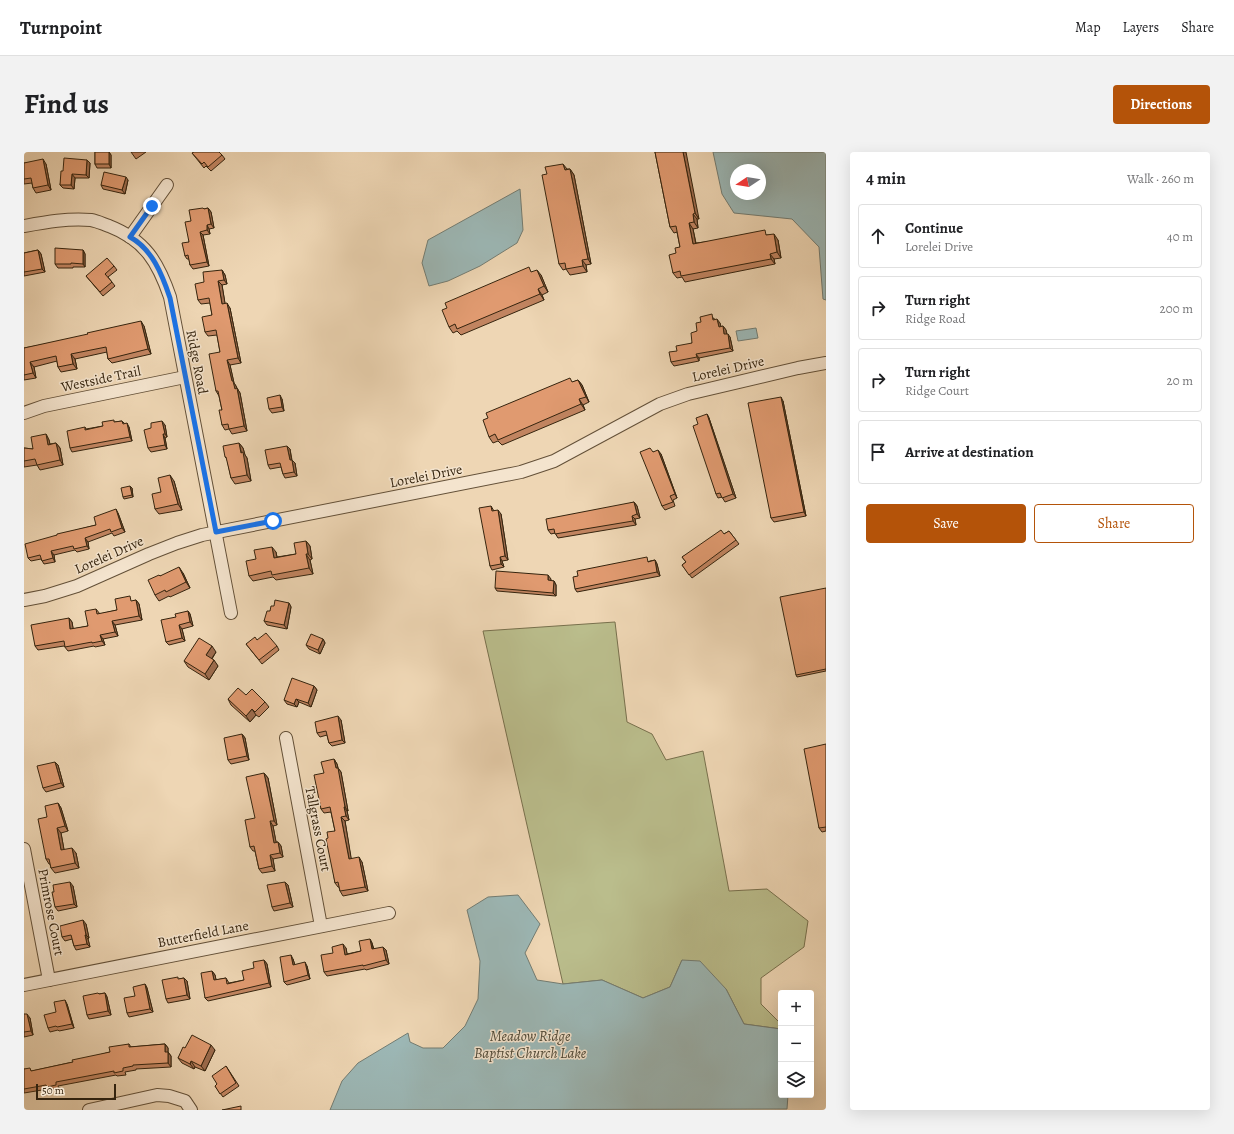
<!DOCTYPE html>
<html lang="en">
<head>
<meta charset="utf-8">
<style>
  :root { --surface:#fff; --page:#f2f2f2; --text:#202124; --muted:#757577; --line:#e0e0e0; --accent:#b45309 }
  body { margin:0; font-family:Alegreya,serif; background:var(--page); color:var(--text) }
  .controls { position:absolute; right:12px; bottom:12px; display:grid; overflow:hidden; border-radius:4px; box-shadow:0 4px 16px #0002 }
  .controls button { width:36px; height:36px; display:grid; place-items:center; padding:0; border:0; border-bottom:1px solid var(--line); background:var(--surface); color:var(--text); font:20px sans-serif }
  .compass { position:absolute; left:706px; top:12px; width:36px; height:36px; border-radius:50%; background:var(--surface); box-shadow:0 4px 16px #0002; rotate:258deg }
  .scale { position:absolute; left:12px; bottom:10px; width:80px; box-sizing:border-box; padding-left:4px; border:2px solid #35240e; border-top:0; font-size:11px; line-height:14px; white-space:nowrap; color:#35240e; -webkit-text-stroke:3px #f4e4ce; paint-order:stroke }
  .stop { position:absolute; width:12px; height:12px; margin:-9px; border:3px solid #1a73e8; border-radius:50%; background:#fff }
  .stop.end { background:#1a73e8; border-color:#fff; box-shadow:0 1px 4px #0008 }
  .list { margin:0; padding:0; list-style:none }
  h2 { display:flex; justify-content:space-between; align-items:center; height:52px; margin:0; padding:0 16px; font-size:17px }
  h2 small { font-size:13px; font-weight:400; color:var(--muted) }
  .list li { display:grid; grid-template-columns:26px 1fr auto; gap:12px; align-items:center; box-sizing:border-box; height:64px; margin:0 8px 8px; padding:0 8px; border:1px solid var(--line); border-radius:4px }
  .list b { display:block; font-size:15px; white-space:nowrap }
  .list p { margin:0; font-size:13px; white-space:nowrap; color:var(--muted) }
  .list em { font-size:13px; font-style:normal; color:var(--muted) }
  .actions { display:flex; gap:8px; padding:12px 16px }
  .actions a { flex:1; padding:9px 0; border:1px solid var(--accent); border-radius:4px; text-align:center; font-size:14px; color:var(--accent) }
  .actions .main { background:var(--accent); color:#fff }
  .icon { flex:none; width:22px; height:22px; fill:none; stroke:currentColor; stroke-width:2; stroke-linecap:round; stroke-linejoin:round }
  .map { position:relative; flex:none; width:802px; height:958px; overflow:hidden; border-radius:4px }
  header { display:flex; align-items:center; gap:24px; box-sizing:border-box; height:56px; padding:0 20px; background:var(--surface); border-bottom:1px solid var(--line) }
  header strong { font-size:19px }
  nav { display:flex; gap:22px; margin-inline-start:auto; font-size:14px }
  .intro { display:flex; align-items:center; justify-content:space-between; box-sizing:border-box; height:96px; padding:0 24px }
  h1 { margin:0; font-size:28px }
  .button { padding:10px 18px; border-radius:4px; background:var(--accent); color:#fff; font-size:14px; font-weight:700 }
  main { display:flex; gap:24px; padding:0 24px }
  aside { flex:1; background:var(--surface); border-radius:4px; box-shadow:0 4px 16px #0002 }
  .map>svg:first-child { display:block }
</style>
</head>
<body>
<header>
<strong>Turnpoint</strong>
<nav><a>Map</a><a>Layers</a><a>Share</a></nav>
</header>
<div class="intro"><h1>Find us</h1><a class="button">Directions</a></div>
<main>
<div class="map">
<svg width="802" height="958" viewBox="0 0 802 958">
  <rect width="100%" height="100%" fill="#eed6b4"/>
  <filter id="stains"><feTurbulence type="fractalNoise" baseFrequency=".005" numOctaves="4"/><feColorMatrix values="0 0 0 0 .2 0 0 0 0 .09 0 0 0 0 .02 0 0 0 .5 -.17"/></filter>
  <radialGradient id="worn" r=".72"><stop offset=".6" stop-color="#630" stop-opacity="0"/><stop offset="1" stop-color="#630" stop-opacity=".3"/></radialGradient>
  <polygon fill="#babd8c" stroke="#78704d" points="591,470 603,570 628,582 642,608 679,599 705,739 743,737 784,769 780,795 737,826 737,852 757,872 757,877 720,872 702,837 658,808 646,835 619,846 578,828 539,832 459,479"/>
  <g fill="#9cb7b5" stroke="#737c72" fill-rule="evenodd">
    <path d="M689,0H802V148L799,147L795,95L768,67L710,61L698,42ZM712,18H736V42H712Z"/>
    <polygon points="496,37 499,78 493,91 456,114 424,129 405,134 398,111 404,88"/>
    <polygon points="732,176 734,186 714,189 712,179"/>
    <polygon points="494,743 516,772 501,801 513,828 539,832 578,828 619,846 646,835 658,808 676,809 702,837 720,872 757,877 757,943 764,943 763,957 306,958 318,929 334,911 384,881 386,890 399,896 419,896 441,874 454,847 456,809 443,758 464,745"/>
  </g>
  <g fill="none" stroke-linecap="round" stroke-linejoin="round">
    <g stroke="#635038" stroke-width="14">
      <g id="minor">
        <path d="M0,74C22,70 44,66 67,68C73,69 79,72 85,74C121,88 134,110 146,145L207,461"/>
        <polyline points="106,85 143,33"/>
        <polyline points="0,261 20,254 161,225"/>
        <polyline points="0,448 21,444 53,434 125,402 153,391 178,383 497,320 530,309 636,252 664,242 774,216 802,211"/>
        <polyline points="262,586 297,774"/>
        <polyline points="0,697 25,828"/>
        <polyline points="0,833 365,761"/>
        <polyline points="65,958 133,943 145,944 161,949 167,958"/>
      </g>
    </g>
    <use href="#minor" stroke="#f4e4ce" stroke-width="12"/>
  </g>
  <g fill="#c18460" stroke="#35240e">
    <polygon points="71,0 85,0 87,3 87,16 73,16 71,12"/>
    <polygon points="107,0 122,0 112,7"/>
    <polygon points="631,0 675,67 673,67 674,76 669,77 672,91 744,83 754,88 757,106 750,107 751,112 661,130 658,125 653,126 649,121 652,101 656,95 653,80 650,81 646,75"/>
    <polygon points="168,1 198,3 201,7 187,19 182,14 180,16"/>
    <polygon points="63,8 66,11 65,26 51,26 50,37 39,36 36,33 39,19"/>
    <polygon points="0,11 22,12 27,38 12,41 9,36 8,31 0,32"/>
    <polygon points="543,17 546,17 550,23 567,112 562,113 563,120 546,123 542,117 539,118 535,112"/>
    <polygon points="104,28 101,42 79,37 77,33"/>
    <polygon points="179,56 180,57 184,56 187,60 190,76 185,77 186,82 179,83 185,114 169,117 166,113 165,107 163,107 161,104 165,90 167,69"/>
    <polygon points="14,98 17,102 21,120 0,124 0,101"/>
    <polygon points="59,98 61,102 61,115 49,115 49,116 34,116 31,112"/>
    <polygon points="90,114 93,118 84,125 91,134 79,144 62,124"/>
    <polygon points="198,118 201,123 203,132 198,133 201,152 206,156 217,211 206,213 210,231 212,234 213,236 216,241 223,279 208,282 205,277 201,278 198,273 198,258 195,244 192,239 196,200 193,183 184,184 181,180 188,163 186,151 177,152 174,148 180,130"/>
    <polygon points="508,120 517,123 524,140 518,143 520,148 437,183 433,179 429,181 425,175"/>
    <polygon points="690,166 690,167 696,171 697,175 699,174 702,178 703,182 706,185 709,199 675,206 675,209 650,214 647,210 653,199 668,191 677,170"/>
    <polygon points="120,174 127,202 88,211 84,207 83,200 51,207 53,217 37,220 34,215 33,209 10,215 12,226 0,228 0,196"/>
    <polygon points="554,228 558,233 565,250 559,253 561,258 478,293 474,289 469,291 465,285 549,230"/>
    <polygon points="258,247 260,259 248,261 245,257"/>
    <polygon points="759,249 782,364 750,370 747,366"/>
    <polygon points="683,262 685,266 712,346 701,350 698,345 694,346 692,342 674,272"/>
    <polygon points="98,269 100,271 105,275 108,289 48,300 46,296 61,275 62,277 79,274 91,270"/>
    <polygon points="141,273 143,285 141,286 143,297 127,300 124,296"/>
    <polygon points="22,282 25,288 26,292 32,291 36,296 39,313 16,318 13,313 0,315 0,296 9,297"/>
    <polygon points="215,291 219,296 221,303 223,306 227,329 211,332 207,326 203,307 201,305"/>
    <polygon points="263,294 266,297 268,308 271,311 273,324 261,326 259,322 257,315 246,317 244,313"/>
    <polygon points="629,300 637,302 653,346 649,348 651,354 641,358 638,354"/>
    <polygon points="150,329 158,358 135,362 131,357 137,340"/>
    <polygon points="106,334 108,336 109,345 100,347 99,345"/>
    <polygon points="610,350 613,354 616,366 611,367 612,373 534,386 531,381 527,382 524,378"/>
    <polygon points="467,354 470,359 477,362 484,408 478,409 480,415 468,418 466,414"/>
    <polygon points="94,361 101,380 90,384 88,381 64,390 65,397 53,400 51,398 30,403 31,410 20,412 17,407 7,409 4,406 33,383 72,373"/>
    <polygon points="705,379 715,392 668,426 658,413 662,410 658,405 700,382"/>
    <polygon points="282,389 286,394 288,407 286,408 289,422 252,428 249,425 229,429 225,424 232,407 252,400 253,405 272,402"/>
    <polygon points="631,408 633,412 636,424 553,440 551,437 626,409"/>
    <polygon points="159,421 166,436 146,445 145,444 135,449 131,443 136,424"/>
    <polygon points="527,427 526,429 530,429 532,433 532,444 473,439 471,436"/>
    <polygon points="802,436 802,519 773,525 772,523"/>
    <polygon points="112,448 115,452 118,468 91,473 94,484 79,487 81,493 71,495 70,494 44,499 40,494 14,498 11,494 45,466 48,470 49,477 64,474 72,457 76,462 93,458 109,449"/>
    <polygon points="265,451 267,455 263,477 243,473 240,469 246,459 250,454"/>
    <polygon points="164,459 166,462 169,474 158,477 161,489 145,493 142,490 152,465"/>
    <polygon points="299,487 301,491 296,502 285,497 282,493"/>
    <polygon points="233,488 253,494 255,498 238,512 222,492"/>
    <polygon points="192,500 188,507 194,514 185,528 164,515 160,509"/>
    <polygon points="290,534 293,538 287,555 275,550 273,555 263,552 260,548"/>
    <polygon points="222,543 241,550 245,555 235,565 232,563 226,570 207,553 204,547"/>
    <polygon points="317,568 321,591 308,594 305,591 303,583 296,585 293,581"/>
    <polygon points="218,582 221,586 225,608 207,612 204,608"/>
    <polygon points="802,592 802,679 798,680 795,676"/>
    <polygon points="310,607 313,612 314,616 317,620 324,659 323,659 325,668 321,669 327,707 338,710 344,739 319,744 316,739 315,735 314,735 311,731 304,686 311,679 307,660 300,661 297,657 300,621"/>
    <polygon points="31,610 34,613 40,635 22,640 19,636"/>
    <polygon points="240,621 244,626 253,673 249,674 252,690 254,690 257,694 259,705 249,707 251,719 238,721 235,717 231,699 229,699 226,695"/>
    <polygon points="34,651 37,656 44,679 37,681 40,698 52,701 55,716 31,721 27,716 26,712 25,712 22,707 23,665"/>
    <polygon points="261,730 264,733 269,755 250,759 248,755"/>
    <polygon points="49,734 53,755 34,759 31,755"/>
    <polygon points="62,772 65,786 64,787 66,795 52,798 50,794 48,787 41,789 38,785"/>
    <polygon points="346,787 348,791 350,797 362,798 365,812 342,818 341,817 303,824 300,820 309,801 322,796 323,802 337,799"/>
    <polygon points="269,807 271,813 283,814 286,827 263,833 260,830"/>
    <polygon points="240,808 243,812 247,835 184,849 181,846 188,819 191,823 192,828 202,826 205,831 220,828 230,816"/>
    <polygon points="160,826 163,829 166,847 144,851 142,847 155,827"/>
    <polygon points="121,832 123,836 129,860 105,865 103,861 111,844"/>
    <polygon points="81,841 83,845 87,863 65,867 63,863 75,842"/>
    <polygon points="43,852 50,876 35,879 34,878 26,880 24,876 32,860"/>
    <polygon points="0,862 6,866 9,883 0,885"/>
    <polygon points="105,892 107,895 141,892 144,896 144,900 147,904 147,915 112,917 112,918 101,920 102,923 93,924 92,923 34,934 35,936 25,938 24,937 0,941 0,917 8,919 49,910 86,900"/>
    <polygon points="161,896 191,898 181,919 171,915 170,917 158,911 154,906"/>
    <polygon points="202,914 215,934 199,945 191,934 193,932"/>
  </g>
  <g fill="#9d6c4e" stroke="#35240e">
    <polygon points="85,0 87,3 87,16 85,12"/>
    <polygon points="659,0 662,0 675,67 671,61"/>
    <polygon points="19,7 22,12 27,38 24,33"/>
    <polygon points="63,8 66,11 65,26 62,23"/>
    <polygon points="539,12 543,17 541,18"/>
    <polygon points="546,17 550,23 567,112 564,107"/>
    <polygon points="48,22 51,26 50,37 47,33"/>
    <polygon points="102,25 104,28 101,42 98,38"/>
    <polygon points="184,56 187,60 190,76 187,72"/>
    <polygon points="669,62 673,67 674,76 670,70"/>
    <polygon points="665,71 669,77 673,98 669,92"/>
    <polygon points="183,73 185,77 186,82 183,78"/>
    <polygon points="176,80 179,83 185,114 183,110"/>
    <polygon points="750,82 754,88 757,106 753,100"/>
    <polygon points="14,98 17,102 21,120 18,117"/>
    <polygon points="59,98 61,102 61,115 59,112"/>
    <polygon points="746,102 750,107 751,112 747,107"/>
    <polygon points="558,108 562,113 563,120 559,114"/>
    <polygon points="198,118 201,123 203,132 200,128"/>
    <polygon points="513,118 517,123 524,140 520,134"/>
    <polygon points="194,129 198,133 202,157 198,152"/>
    <polygon points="514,137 518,143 520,148 516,142"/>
    <polygon points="203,151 206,156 217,211 214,206"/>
    <polygon points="693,167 696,171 698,179 695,175"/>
    <polygon points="117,169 120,174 127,202 124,197"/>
    <polygon points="699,174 702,178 703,186 700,182"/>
    <polygon points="704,182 706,185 709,199 706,196"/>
    <polygon points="47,202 51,207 53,217 49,212"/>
    <polygon points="672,202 675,206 675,209 673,205"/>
    <polygon points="203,208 206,213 210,231 212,234 214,241 211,237 208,229"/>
    <polygon points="6,210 10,215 12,226 9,221"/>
    <polygon points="554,228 558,233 565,250 562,245"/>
    <polygon points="213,236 216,241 223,279 220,274"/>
    <polygon points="256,243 258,247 260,259 258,255"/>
    <polygon points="757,245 759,249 782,364 780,360"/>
    <polygon points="555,247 559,253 561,258 557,252"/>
    <polygon points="683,262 685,266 712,346 709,342"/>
    <polygon points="138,269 141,273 143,285 141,282"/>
    <polygon points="103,271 105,275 108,289 106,285"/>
    <polygon points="22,282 25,288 27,298 24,293"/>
    <polygon points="139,282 141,286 143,297 141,293"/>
    <polygon points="32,291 36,296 39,313 36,308"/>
    <polygon points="215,291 219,296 221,303 223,306 227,329 223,323"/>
    <polygon points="263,294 266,297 268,312 266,308"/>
    <polygon points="634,298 637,302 653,346 651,342"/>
    <polygon points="268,308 271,311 273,324 270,320"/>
    <polygon points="146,323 150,329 158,358 154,352"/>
    <polygon points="106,334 108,336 109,345 108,343"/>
    <polygon points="610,350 613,354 616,366 613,362"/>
    <polygon points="92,357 94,361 101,380 98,376"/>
    <polygon points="474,358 477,362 484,408 481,404"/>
    <polygon points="608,364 611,367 612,373 609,369"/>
    <polygon points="61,386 64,390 65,397 63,394"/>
    <polygon points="282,389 286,394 288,407 284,402"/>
    <polygon points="248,395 252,400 254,411 250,406"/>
    <polygon points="27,399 30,403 31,410 29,406"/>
    <polygon points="282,402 286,408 289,422 285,416"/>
    <polygon points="476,405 478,409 480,415 477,412"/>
    <polygon points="631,408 633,412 636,424 633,420"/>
    <polygon points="155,415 159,421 166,436 162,430"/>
    <polygon points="524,423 527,427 526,432 524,428"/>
    <polygon points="530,429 532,433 532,444 529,441"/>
    <polygon points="112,448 115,452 118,468 115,464"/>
    <polygon points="265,451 267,455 263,477 260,473"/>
    <polygon points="164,459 166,462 169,474 166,470"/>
    <polygon points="45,466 48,470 50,481 46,477"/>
    <polygon points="88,469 91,473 94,484 91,480"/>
    <polygon points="155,473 158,477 161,489 158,486"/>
    <polygon points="76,483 79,487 81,493 78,489"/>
    <polygon points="299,487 301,491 296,502 294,498"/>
    <polygon points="188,494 192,500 186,509 182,503"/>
    <polygon points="190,508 194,514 185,528 181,522"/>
    <polygon points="290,534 293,538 287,555 284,551"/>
    <polygon points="272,547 275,550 273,555 270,552"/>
    <polygon points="228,557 232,563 226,570 222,564"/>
    <polygon points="314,564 317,568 321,591 318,588"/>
    <polygon points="218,582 221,586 225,608 223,604"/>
    <polygon points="310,607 313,612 314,616 317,620 324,659 321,655"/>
    <polygon points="31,610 34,613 40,635 37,631"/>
    <polygon points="240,621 244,626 253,673 250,669"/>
    <polygon points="34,651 37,656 44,679 41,674"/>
    <polygon points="320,655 323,659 325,668 322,664"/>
    <polygon points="317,665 321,669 328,711 325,707"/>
    <polygon points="246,669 249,674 253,695 250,691"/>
    <polygon points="33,676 37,681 41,703 37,698"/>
    <polygon points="254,690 257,694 259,705 256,701"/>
    <polygon points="48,696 52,701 55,716 51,711"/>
    <polygon points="246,703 249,707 251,719 248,714"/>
    <polygon points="335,705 338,710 344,739 341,735"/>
    <polygon points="46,730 49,734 53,755 50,752"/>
    <polygon points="261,730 264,733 269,755 266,751"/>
    <polygon points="59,768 62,772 65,786 62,783"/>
    <polygon points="61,783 64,787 66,795 63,792"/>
    <polygon points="346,787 348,791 350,801 348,797"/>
    <polygon points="319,792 322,796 324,807 321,803"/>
    <polygon points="359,795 362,798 365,812 362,808"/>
    <polygon points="267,803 269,807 272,817 269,813"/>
    <polygon points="240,808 243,812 247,835 245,831"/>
    <polygon points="281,810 283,814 286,827 284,823"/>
    <polygon points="188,819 191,823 193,832 190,828"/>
    <polygon points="160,826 163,829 166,847 163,843"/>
    <polygon points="121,832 123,836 129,860 126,857"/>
    <polygon points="81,841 83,845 87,863 84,859"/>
    <polygon points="41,848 43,852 50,876 48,872"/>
    <polygon points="3,862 6,866 9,883 7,879"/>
    <polygon points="141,892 144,896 144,904 141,900"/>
    <polygon points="187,893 191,898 181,919 177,914"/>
    <polygon points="144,900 147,904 147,915 144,911"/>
    <polygon points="167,909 171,915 170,917 166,912"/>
  </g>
  <g fill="#e09a70" stroke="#35240e">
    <rect x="71" y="0" width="14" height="12"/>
    <polygon points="170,0 195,0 198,3 184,15 180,10 178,12 168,1"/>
    <polygon points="631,0 659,0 671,61 669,62 670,70 665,71 669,92 741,78 742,83 750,82 753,100 746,102 747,107 657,124 656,119 649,121 645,103 652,101 651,96 656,95 652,74 646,75"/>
    <polygon points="40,6 63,8 62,23 48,22 47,33 36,33 37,19 39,19"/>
    <polygon points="19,7 24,33 9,36 7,26 0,27 0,11"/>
    <polygon points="539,12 541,18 546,17 564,107 558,108 559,114 542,117 541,111 535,112 518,23 523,22 521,15"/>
    <polygon points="80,20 102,25 98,38 77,33"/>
    <polygon points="179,56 180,57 184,56 187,72 183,73 183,78 176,80 183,110 166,113 164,103 161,104 158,91 165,90 161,70 167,69 165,58"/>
    <polygon points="31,96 59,98 59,112 47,111 47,112 31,112"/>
    <polygon points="14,98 18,117 0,120 0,101"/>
    <polygon points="83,106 90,114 81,122 88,130 76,140 62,124"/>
    <polygon points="505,115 507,120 513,118 520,134 514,137 516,142 433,177 431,172 425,175 418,158 423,156 421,151"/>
    <polygon points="198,118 200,128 194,129 198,152 203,151 214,206 203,208 208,229 209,229 211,237 213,236 220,274 205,277 204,272 198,273 195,258 198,258 194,239 192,239 185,202 196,200 192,178 181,180 178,165 188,163 185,146 174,148 171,132 180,130 179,120"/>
    <polygon points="688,162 689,168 693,167 695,175 699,174 700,182 704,182 706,196 672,202 673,205 647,210 645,200 653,199 652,194 668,191 667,181 673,179 672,171 677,170 676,165"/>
    <polygon points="117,169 124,197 84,207 82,195 47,202 49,212 34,215 32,204 6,210 9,221 0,223 0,196 64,182 63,181"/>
    <polygon points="546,226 548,230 554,228 562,245 555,247 557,252 474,288 471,282 465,285 459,268 464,266 462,261"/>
    <polygon points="256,243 258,255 245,257 243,246"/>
    <polygon points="757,245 780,360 747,366 724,251"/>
    <polygon points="683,262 709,342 698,346 696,341 692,342 669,274 674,272 672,266"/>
    <polygon points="90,268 90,270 98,269 99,272 103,271 106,285 46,296 43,279 61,275 61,278 79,274 78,270"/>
    <polygon points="138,269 141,282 139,282 141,293 124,296 120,278 127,276 127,271"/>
    <polygon points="22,282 24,293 32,291 36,308 13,313 11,307 0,309 0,296 9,297 7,285"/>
    <polygon points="215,291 217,301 219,300 223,323 207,326 202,305 201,305 199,294"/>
    <polygon points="263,294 266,308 268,308 270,320 259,322 256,311 244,313 241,298"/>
    <polygon points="626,296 629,300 634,298 651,342 646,344 649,350 638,354 616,300"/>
    <polygon points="146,323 154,352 131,357 128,342 137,340 134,326"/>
    <polygon points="106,334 108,343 99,345 97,336"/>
    <polygon points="610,350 613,362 608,364 609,369 531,382 530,377 524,378 522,367"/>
    <polygon points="467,354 468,359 474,358 481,404 476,405 477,412 466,414 455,356"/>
    <polygon points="92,357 98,376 87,380 86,377 61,386 63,394 50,397 49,394 27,399 29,406 18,409 16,403 4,406 1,392 33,383 33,382 72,373 70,365"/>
    <polygon points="697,378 700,382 705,379 712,388 665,423 658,413 662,410 658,405"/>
    <polygon points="282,389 284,402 282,402 285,416 248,423 247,419 225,424 222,409 232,407 230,398 248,395 250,406 272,402 270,391"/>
    <polygon points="623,405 624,410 631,408 633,420 551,437 549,425 554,424 553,419"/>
    <polygon points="155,415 162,430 142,440 141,438 131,443 124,428 135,423 136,424"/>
    <polygon points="472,419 524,423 524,428 530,429 529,441 471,436"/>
    <polygon points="802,436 802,517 772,523 756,445"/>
    <polygon points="106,444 107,449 112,448 115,464 88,469 91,480 76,483 78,489 68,491 68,490 41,495 40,489 11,494 7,473 45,466 46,477 64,474 61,459 72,457 73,462 93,458 91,447"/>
    <polygon points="251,448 265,451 260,473 240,469 243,459 246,459 247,454 250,454"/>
    <polygon points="164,459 166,470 155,473 158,486 142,490 137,468 152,465 151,462"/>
    <polygon points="242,481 253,494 235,508 222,492 231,485 233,488"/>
    <polygon points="287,482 299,487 294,498 282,493"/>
    <polygon points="175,486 188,494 182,503 190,508 181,522 160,509"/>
    <polygon points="268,526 290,534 284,551 272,547 270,552 260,548"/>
    <polygon points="214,536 222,543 228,537 241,550 231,560 228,557 222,564 204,547"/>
    <polygon points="314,564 318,588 305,591 302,579 293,581 291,570"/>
    <polygon points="218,582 223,604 204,608 200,586"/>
    <polygon points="802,592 802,675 795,676 780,597"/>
    <polygon points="310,607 312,616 314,616 321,655 320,655 322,664 317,665 325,707 335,705 341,735 316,739 314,730 311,731 302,687 304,686 303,680 311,679 306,655 297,657 290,623 300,621 297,610"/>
    <polygon points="31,610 37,631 19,636 13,614"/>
    <polygon points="240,621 250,669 246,669 250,691 254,690 256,701 246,703 248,714 235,717 230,694 226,695 221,668 231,666 222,625"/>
    <polygon points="34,651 41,674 33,676 37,698 48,696 51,711 27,716 25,707 22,707 14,667 23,665 21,654"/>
    <polygon points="46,730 50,752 31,755 28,740 30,740 29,733"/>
    <polygon points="261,730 266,751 248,755 243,733"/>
    <polygon points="59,768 62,783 61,783 63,792 50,794 47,783 38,785 36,774"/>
    <polygon points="346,787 348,797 359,795 362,808 339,814 339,813 300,820 297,803 309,801 308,795 319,792 321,803 337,799 335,789"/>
    <polygon points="267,803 269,813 281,810 284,823 260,830 256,805"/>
    <polygon points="240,808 245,831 181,846 177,821 188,819 190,828 202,826 203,832 220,828 218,819 230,816 229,810"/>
    <polygon points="154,825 154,827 160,826 163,843 142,847 138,828"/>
    <polygon points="121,832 126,857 103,861 100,846 111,844 109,835"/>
    <polygon points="74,841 75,842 81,841 84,859 63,863 59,844"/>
    <polygon points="41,848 48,872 33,875 32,874 24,876 20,863 32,860 30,850"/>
    <polygon points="0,862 3,862 7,879 0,880"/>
    <polygon points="168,883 187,893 177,914 167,909 166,912 154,906 159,895 161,896"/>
    <polygon points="105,892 105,895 141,892 141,900 144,900 144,911 109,913 109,914 99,916 99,919 90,921 90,919 32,930 32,933 23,935 22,933 0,937 0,917 6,916 7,919 49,910 48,908 86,900 85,895"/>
    <polygon points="202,914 212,931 196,942 191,934 193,932 188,924"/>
    <polygon points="217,954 217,958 198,958"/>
  </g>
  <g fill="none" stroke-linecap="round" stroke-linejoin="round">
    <path stroke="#1a73e8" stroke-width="5" d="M128,54L106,85C128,97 138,122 146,146L192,380L249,369"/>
  </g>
  <g text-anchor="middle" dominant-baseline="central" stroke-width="3" stroke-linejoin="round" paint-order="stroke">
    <g font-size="14" fill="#35240e" stroke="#f4e4ce">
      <text transform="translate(173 210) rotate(79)">Ridge Road</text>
      <text transform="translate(704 217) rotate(-13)">Lorelei Drive</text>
      <text transform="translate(77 227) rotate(-12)">Westside Trail</text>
      <text transform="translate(402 324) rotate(-11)">Lorelei Drive</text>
      <text transform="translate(85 403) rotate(-24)">Lorelei Drive</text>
      <text transform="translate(294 677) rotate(79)">Tallgrass Court</text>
      <text transform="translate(27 760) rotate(79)">Primrose Court</text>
      <text transform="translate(179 782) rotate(-11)">Butterfield Lane</text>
    </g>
    <g font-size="15" font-style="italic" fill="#4f4938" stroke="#f4e4ce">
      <text x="506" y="884">Meadow Ridge<tspan x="506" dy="17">Baptist Church Lake</tspan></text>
    </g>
  </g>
  <rect width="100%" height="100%" filter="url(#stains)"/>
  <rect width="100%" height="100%" fill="url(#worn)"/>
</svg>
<div class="controls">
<button>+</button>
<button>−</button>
<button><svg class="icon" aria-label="layers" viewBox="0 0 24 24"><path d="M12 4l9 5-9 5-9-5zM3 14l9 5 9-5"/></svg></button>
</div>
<svg class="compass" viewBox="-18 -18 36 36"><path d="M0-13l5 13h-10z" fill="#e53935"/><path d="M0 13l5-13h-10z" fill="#757577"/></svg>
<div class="scale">50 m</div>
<div class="stop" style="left:249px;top:369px"></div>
<div class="stop end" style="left:128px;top:54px"></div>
</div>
<aside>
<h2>4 min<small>Walk · 260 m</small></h2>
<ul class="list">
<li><svg class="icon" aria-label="ahead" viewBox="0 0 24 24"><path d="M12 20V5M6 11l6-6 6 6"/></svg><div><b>Continue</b><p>Lorelei Drive</p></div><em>40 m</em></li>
<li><svg class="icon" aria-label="right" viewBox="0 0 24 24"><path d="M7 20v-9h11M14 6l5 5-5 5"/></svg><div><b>Turn right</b><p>Ridge Road</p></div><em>200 m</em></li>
<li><svg class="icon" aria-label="right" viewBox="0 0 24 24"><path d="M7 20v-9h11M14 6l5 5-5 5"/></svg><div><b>Turn right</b><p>Ridge Court</p></div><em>20 m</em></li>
<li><svg class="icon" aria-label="arrive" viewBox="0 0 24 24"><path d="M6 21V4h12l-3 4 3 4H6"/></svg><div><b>Arrive at destination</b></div></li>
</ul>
<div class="actions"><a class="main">Save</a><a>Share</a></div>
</aside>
</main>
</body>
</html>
